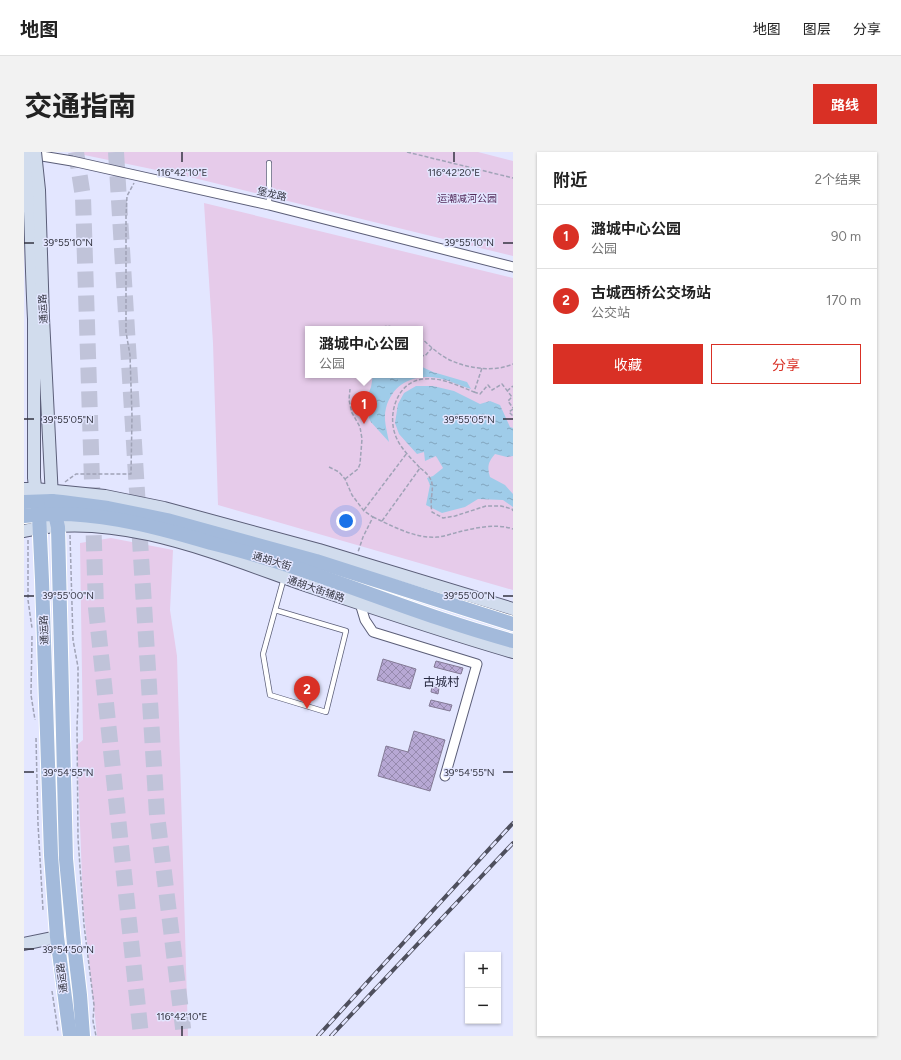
<!DOCTYPE html>
<html lang="zh">
<head>
<meta charset="utf-8">
<style>
  :root { --surface:#fff; --page:#f2f2f2; --text:#222; --muted:#767676; --line:#e0e0e0; --accent:#d93025 }
  body { margin:0; font-family:Figtree,"Noto Sans SC",sans-serif; background:var(--page); color:var(--text) }
  .controls { position:absolute; right:12px; bottom:12px; display:grid; overflow:hidden; border-radius:0px; box-shadow:0 1px 3px #0004 }
  .controls button { width:36px; height:36px; display:grid; place-items:center; padding:0; border:0; border-bottom:1px solid var(--line); background:var(--surface); color:var(--text); font:20px sans-serif }
  .you { position:absolute; left:322px; top:369px; width:14px; height:14px; margin:-10px; border:3px solid #fff; border-radius:50%; background:#1a73e8; box-shadow:0 0 0 6px #1a73e833 }
  .badge { display:grid; place-items:center; width:26px; height:26px; border-radius:50%; background:var(--accent); color:#fff; font-size:13px; font-weight:700 }
  .pin { position:absolute; translate:-50% -33px; filter:drop-shadow(0 1px 2px #0008) }
  .pin::after { content:''; position:absolute; top:21px; width:14px; height:12px; background:inherit; clip-path:polygon(0 0,100% 0,50% 100%) }
  .popup { position:absolute; left:281px; top:174px; width:118px; height:52px; box-sizing:border-box; display:grid; place-content:center; border-radius:0px; background:var(--surface); filter:drop-shadow(0 1px 3px #0005); font-size:13px; white-space:nowrap; color:var(--muted) }
  .popup b { font-size:15px; color:var(--text) }
  .popup::after { content:''; position:absolute; left:50%; top:100%; margin-left:-8px; border:8px solid transparent; border-top-color:var(--surface) }
  .list { margin:0; padding:0; list-style:none }
  h2 { display:flex; justify-content:space-between; align-items:center; height:52px; margin:0; padding:0 16px; font-size:17px }
  h2 small { font-size:13px; font-weight:400; color:var(--muted) }
  .list li { display:grid; grid-template-columns:26px 1fr auto; gap:12px; align-items:center; box-sizing:border-box; height:64px; padding:0 16px; border-top:1px solid var(--line) }
  .list b { display:block; font-size:15px; white-space:nowrap }
  .list p { margin:0; font-size:13px; white-space:nowrap; color:var(--muted) }
  .list em { font-size:13px; font-style:normal; color:var(--muted) }
  .actions { display:flex; gap:8px; padding:12px 16px }
  .actions a { flex:1; padding:9px 0; border:1px solid var(--accent); border-radius:0px; text-align:center; font-size:14px; color:var(--accent) }
  .actions .main { background:var(--accent); color:#fff }
  .map { position:relative; flex:none; width:489px; height:884px; overflow:hidden; border-radius:0px }
  header { display:flex; align-items:center; gap:24px; box-sizing:border-box; height:56px; padding:0 20px; background:var(--surface); border-bottom:1px solid var(--line) }
  header strong { font-size:19px }
  nav { display:flex; gap:22px; margin-inline-start:auto; font-size:14px }
  .intro { display:flex; align-items:center; justify-content:space-between; box-sizing:border-box; height:96px; padding:0 24px }
  h1 { margin:0; font-size:28px }
  .button { padding:10px 18px; border-radius:0px; background:var(--accent); color:#fff; font-size:14px; font-weight:700 }
  main { display:flex; gap:24px; padding:0 24px }
  aside { flex:1; background:var(--surface); border-radius:0px; box-shadow:0 1px 3px #0004 }
  .map>svg:first-child { display:block }
</style>
</head>
<body>
<header>
<strong>地图</strong>
<nav><a>地图</a><a>图层</a><a>分享</a></nav>
</header>
<div class="intro"><h1>交通指南</h1><a class="button">路线</a></div>
<main>
<div class="map">
<svg width="489" height="884" viewBox="0 0 489 884">
  <defs>
    <pattern id="water-ripples" width="26" height="14" patternUnits="userSpaceOnUse"><rect width="26" height="14" fill="#9fcce9"/><path d="M2 4q2-2 4 0t4 0M15 11q2-2 4 0t4 0" fill="none" stroke="#82a6be"/></pattern>
    <pattern id="building-cross-hatch" width="8" height="8" patternUnits="userSpaceOnUse"><rect width="8" height="8" fill="#b7a8d4"/><path d="M0 0l8 8M0 8l8-8" fill="none" stroke="#968aae"/></pattern>
  </defs>
  <rect width="100%" height="100%" fill="#e3e6ff"/>
  <g fill="#e6cbea" fill-rule="evenodd">
    <polygon points="46,0 454,0 489,9 489,104 166,25"/>
    <path d="M180,51L489,126V438L194,353L189,191ZM284,177H396V223H284Z"/>
    <polygon points="87,386 149,398 146,458 153,504 164,884 73,884 59,752 53,593 59,588 56,391"/>
  </g>
  <g fill="url(#water-ripples)">
    <path d="M396,214L409,220L443,230L447,237C436,234 425,228 414,226C390,222 369,231 362,256C359,267 363,279 365,290L346,269L341,250L347,235L349,223H396Z"/>
    <path d="M392,234H409L430,239L456,252L466,249L476,253L486,275L489,276V304L483,305L471,302C464,310 463,315 466,325L481,333L489,342V355L479,348L454,347L441,355L418,361L402,353L406,333L403,326L409,324L419,316L412,304L401,309L400,300L393,302L375,282L371,271L374,252L380,241Z"/>
  </g>
  <g fill="url(#building-cross-hatch)" stroke="#837a95">
    <polygon points="359,507 392,517 386,537 353,528"/>
    <polygon points="412,509 439,516 437,522 410,515"/>
    <polygon points="408,534 415,536 414,542 407,540"/>
    <polygon points="407,548 428,553 426,559 405,554"/>
    <polygon points="390,579 421,588 406,639 354,624 362,594 384,600"/>
  </g>
  <g fill="none" stroke-linecap="round" stroke-linejoin="round">
    <g stroke="#c0c3d9" stroke-width="16" stroke-dasharray="16 8" stroke-linecap="butt">
      <polyline points="52,0 59,45 72,456 117,884"/>
      <polyline points="92,0 133,663 160,884"/>
    </g>
    <g stroke="#5b5e78" stroke-width="6">
      <g id="lane">
        <polyline points="245,11 245,53"/>
        <polyline points="251,458 322,479 302,560 246,543 239,502 258,433 260,426"/>
      </g>
    </g>
    <g stroke="#5b5e78" stroke-width="11">
      <g id="street">
        <polyline points="6,2 48,9 245,53 489,115"/>
        <polyline points="335,448 341,468 349,480 453,512 421,624"/>
      </g>
    </g>
    <g stroke="#5b5e78" stroke-width="14">
      <g id="secondary">
        <polyline points="19,166 28,346"/>
        <polyline points="10,167 10,326 12,344"/>
        <polyline points="0,337 11,337 81,344 140,356 295,398 489,457"/>
        <path d="M0,379C93,357 198,404 284,434C352,457 420,480 489,500"/>
        <polyline points="0,792 33,785"/>
      </g>
    </g>
    <g stroke="#fff" stroke-width="16">
      <g id="primary">
        <polyline points="28,349 34,375 42,707 50,792 56,843 59,884"/>
        <polyline points="0,350 28,349 38,350 84,356 143,368 292,409 489,472"/>
        <polyline points="13,350 15,362 18,428 27,703 33,785 46,884"/>
        <path d="M0,364C63,356 127,373 187,391C208,396 228,402 248,408C329,434 407,467 489,489"/>
      </g>
    </g>
    <g stroke="#a0a3b7" stroke-width="1.5" stroke-dasharray="4 2" stroke-linecap="butt">
      <polyline points="383,0 489,26"/>
      <polyline points="353,177 363,174 379,177"/>
      <path d="M396,185C406,194 416,204 428,209C447,217 471,220 489,212"/>
      <polyline points="396,203 401,204 408,196"/>
      <polyline points="483,239 489,234"/>
      <polyline points="450,240 456,242 464,233 468,238 478,232 488,245 484,249 489,256"/>
      <polyline points="489,257 485,260 489,264"/>
      <polyline points="305,315 315,320 321,327 328,343 340,359 349,365 339,385 334,400"/>
      <path d="M396,316C417,331 404,340 408,360L419,366L431,364L462,354H477L488,357L489,359"/>
      <polyline points="321,327 334,317 336,312 338,287 336,275 328,261 325,248 326,237"/>
      <polyline points="41,330 52,322 107,322 108,264 106,203 102,180 102,64 103,44 110,31"/>
      <polyline points="340,358 383,301"/>
      <path d="M349,365C368,374 392,387 413,385C419,385 426,382 431,381C449,376 472,371 489,377"/>
      <path d="M358,369L396,316C388,307 378,298 373,287C362,265 372,229 400,227C417,225 435,234 450,240L458,216"/>
      <polyline points="46,383 49,488 54,515 54,552 53,574 54,686 60,773 70,853 69,869 72,884"/>
      <polyline points="4,388 4,448 8,476"/>
      <polyline points="8,484 7,543 11,568"/>
      <polyline points="12,586 14,672 19,758"/>
      <polyline points="28,839 34,879"/>
    </g>
    <use href="#lane" stroke="#fff" stroke-width="4.5"/>
    <use href="#street" stroke="#fff" stroke-width="9"/>
    <use href="#secondary" stroke="#d1dced" stroke-width="12"/>
    <use href="#primary" stroke="#a3badb" stroke-width="14"/>
    <g stroke="#4e4f5d" stroke-width="4">
      <g id="rail">
        <polyline points="294,884 489,671"/>
        <polyline points="307,884 489,691"/>
      </g>
    </g>
    <use href="#rail" stroke="#e3e6ff" stroke-width="2.5" stroke-dasharray="8" stroke-linecap="butt"/>
    <g stroke="#5b5e78" stroke-width="14" stroke-linecap="butt">
      <g id="secondary-bridge">
        <path d="M3,0C7,56 7,111 10,167"/>
        <polyline points="11,0 15,38 19,166"/>
      </g>
    </g>
    <use href="#secondary-bridge" stroke="#d1dced" stroke-width="12"/>
  </g>
  <path fill="none" stroke="#343541" stroke-width="1.5" d="M158,0V10M430,0V10M0,91H10M479,91H489M0,267H10M479,267H489M0,444H10M479,444H489M0,620H10M479,620H489M0,797H10M158,874V884"/>
  <g text-anchor="middle" dominant-baseline="central" stroke-width="3" stroke-linejoin="round" paint-order="stroke">
    <g font-size="10" fill="#343541" stroke="#e3e6ff">
      <text transform="translate(248 42) rotate(13)">堡龙路</text>
      <text transform="translate(19 157) rotate(-93)">通运路</text>
      <text transform="translate(248 409) rotate(17)">通胡大街</text>
      <text transform="translate(292 437) rotate(19)">通胡大街辅路</text>
      <text transform="translate(20 478) rotate(-92)">通运路</text>
      <text transform="translate(38 826) rotate(-97)">通运路</text>
    </g>
    <g font-size="10" fill="#552c5c" stroke="#e3e6ff">
      <text x="443" y="46">运潮减河公园</text>
    </g>
    <g font-size="12" fill="#26283f" stroke="#e3e6ff">
      <text x="417" y="530">古城村</text>
    </g>
  </g>
  <g font-size="10" text-anchor="middle" fill="#343541" stroke="#e3e6ff" stroke-width="3" stroke-linejoin="round" paint-order="stroke">
    <text x="158" y="24">116°42'10"E</text>
    <text x="430" y="24">116°42'20"E</text>
    <text x="44" y="94">39°55'10"N</text>
    <text x="445" y="94">39°55'10"N</text>
    <text x="44" y="271">39°55'05"N</text>
    <text x="445" y="271">39°55'05"N</text>
    <text x="44" y="447">39°55'00"N</text>
    <text x="445" y="447">39°55'00"N</text>
    <text x="44" y="624">39°54'55"N</text>
    <text x="445" y="624">39°54'55"N</text>
    <text x="44" y="801">39°54'50"N</text>
    <text x="158" y="868">116°42'10"E</text>
  </g>
</svg>
<div class="controls">
<button>+</button>
<button>−</button>
</div>
<div class="you"></div>
<div class="pin badge" style="left:340px;top:272px">1</div>
<div class="popup"><b>潞城中心公园</b>公园</div>
<div class="pin badge" style="left:283px;top:557px">2</div>
</div>
<aside>
<h2>附近<small>2个结果</small></h2>
<ul class="list">
<li><span class="badge">1</span><div><b>潞城中心公园</b><p>公园</p></div><em>90 m</em></li>
<li><span class="badge">2</span><div><b>古城西桥公交场站</b><p>公交站</p></div><em>170 m</em></li>
</ul>
<div class="actions"><a class="main">收藏</a><a>分享</a></div>
</aside>
</main>
</body>
</html>
